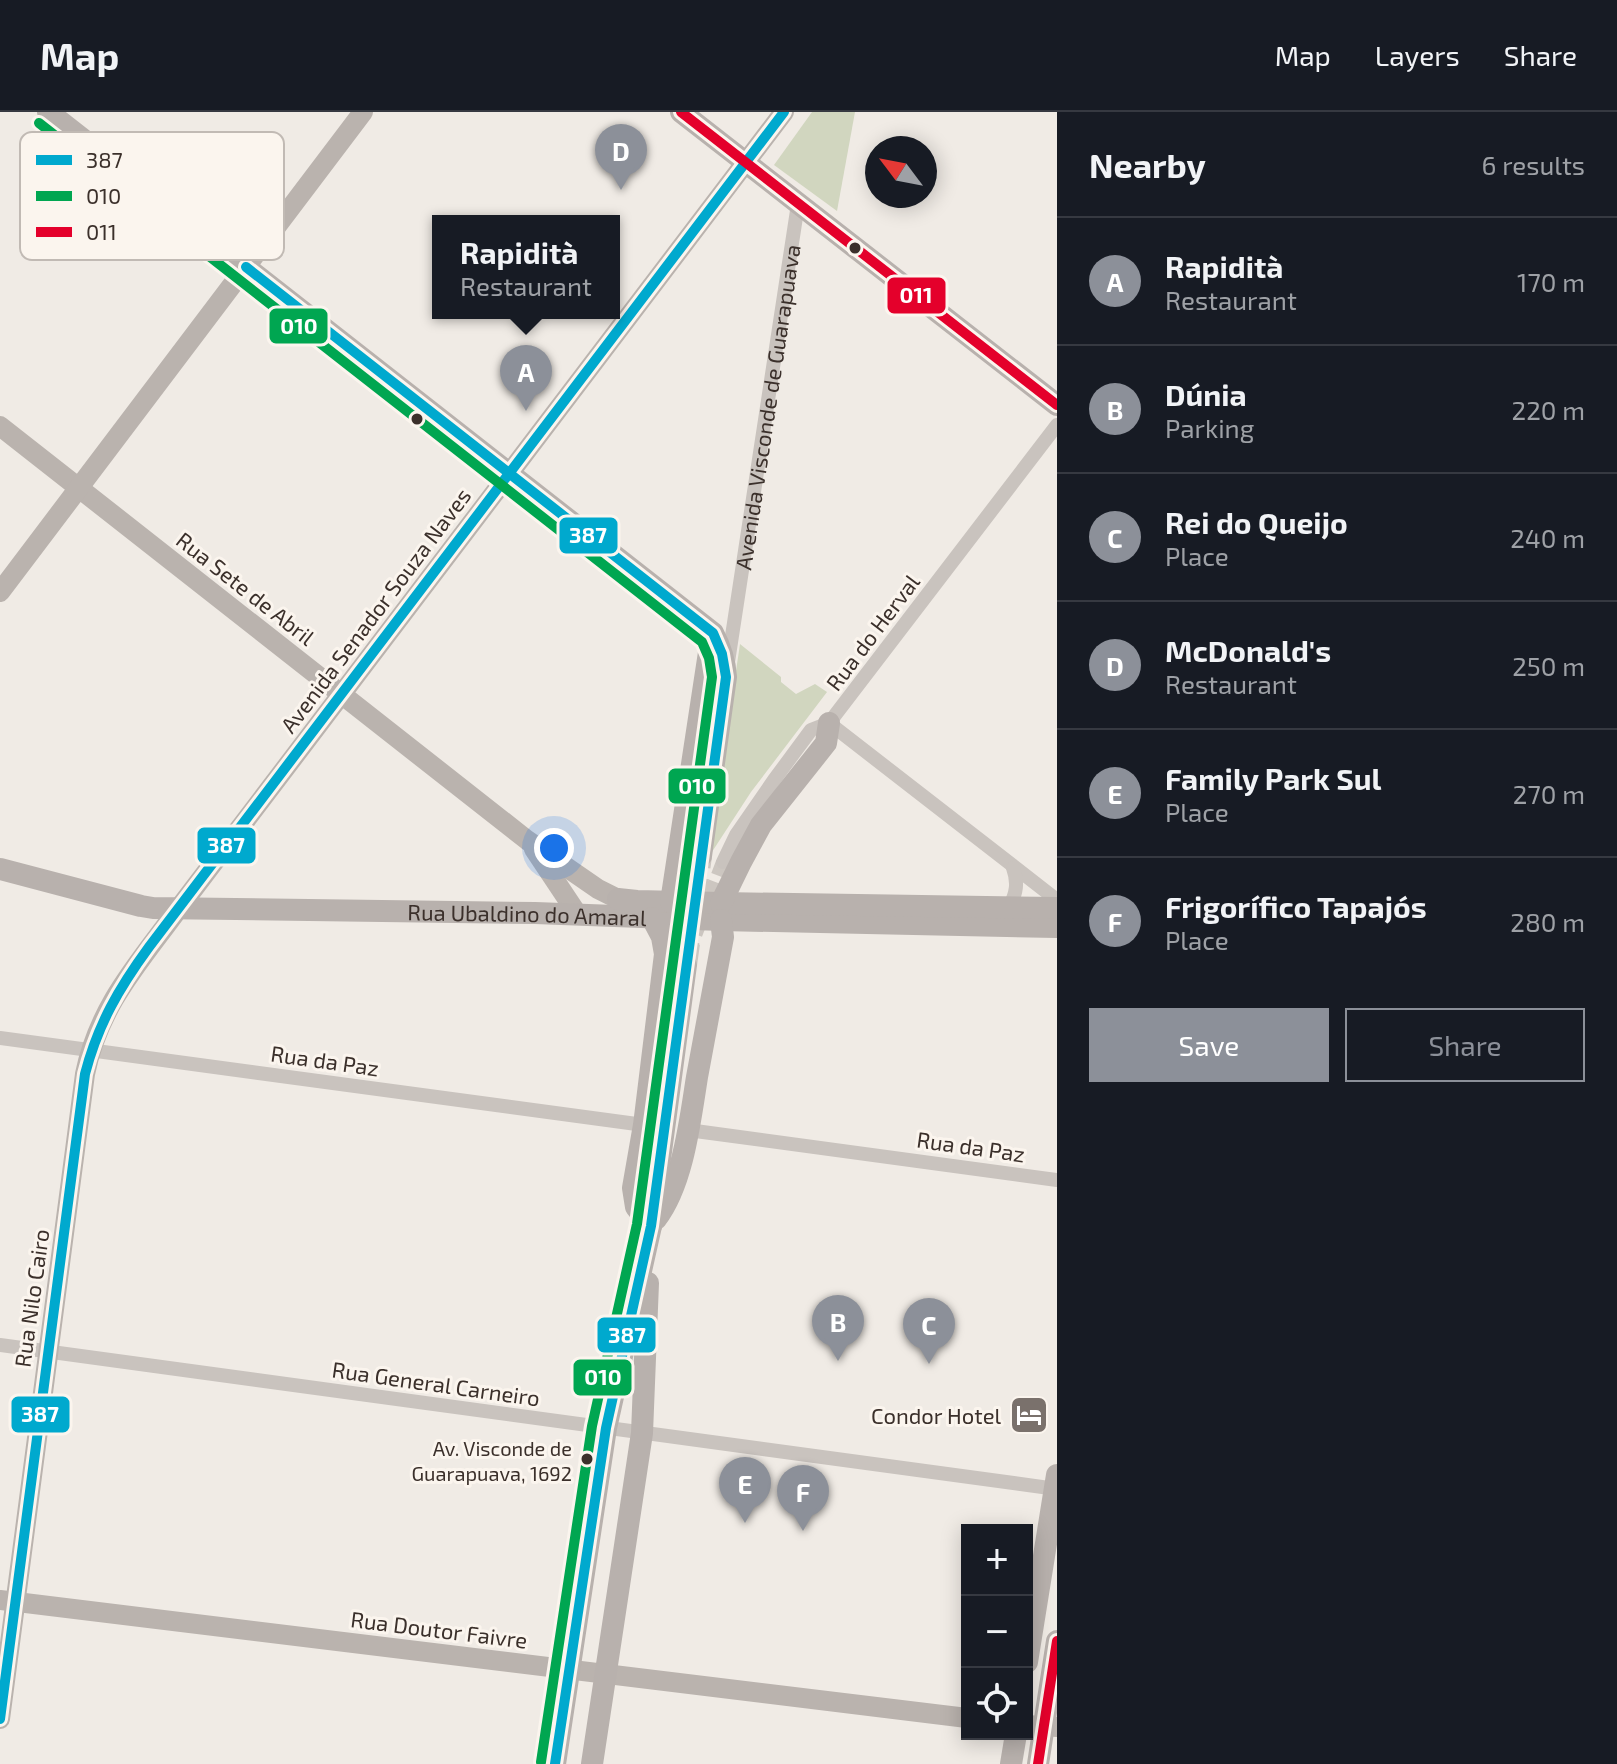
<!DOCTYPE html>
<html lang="en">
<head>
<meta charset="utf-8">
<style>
  :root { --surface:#171b24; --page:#242831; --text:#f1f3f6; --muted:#9ea1a6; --line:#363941; --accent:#8c9099 }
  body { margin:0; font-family:"Exo 2",sans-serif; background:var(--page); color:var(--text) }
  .controls { position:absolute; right:24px; bottom:24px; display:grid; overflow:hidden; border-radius:0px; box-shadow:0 4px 20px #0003 }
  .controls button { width:72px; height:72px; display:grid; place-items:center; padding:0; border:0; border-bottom:2px solid var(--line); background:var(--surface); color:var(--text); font:40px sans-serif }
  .compass { position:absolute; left:865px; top:24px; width:72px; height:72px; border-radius:50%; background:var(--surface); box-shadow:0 4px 20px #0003; rotate:302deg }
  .you { position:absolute; left:554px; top:736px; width:28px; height:28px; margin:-20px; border:6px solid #fff; border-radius:50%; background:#1a73e8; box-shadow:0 0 0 12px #1a73e833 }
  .badge { display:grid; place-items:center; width:52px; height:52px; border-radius:50%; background:var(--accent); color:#fff; font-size:26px; font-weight:700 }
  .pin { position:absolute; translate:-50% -66px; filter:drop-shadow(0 2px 4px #0008) }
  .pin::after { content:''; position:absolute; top:42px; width:28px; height:24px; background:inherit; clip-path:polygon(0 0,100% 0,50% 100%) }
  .popup { position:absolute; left:432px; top:103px; width:188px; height:104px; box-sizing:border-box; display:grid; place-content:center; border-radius:0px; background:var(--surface); filter:drop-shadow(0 2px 6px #0005); font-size:26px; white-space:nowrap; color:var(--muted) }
  .popup b { font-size:30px; color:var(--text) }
  .popup::after { content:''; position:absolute; left:50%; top:100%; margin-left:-16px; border:16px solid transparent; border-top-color:var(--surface) }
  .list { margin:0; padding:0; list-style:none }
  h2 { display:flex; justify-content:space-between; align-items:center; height:104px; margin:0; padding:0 32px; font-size:34px }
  h2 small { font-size:26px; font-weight:400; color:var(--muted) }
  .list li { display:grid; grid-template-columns:52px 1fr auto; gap:24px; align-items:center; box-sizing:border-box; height:128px; padding:0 32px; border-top:2px solid var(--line) }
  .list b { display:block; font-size:30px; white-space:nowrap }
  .list p { margin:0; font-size:26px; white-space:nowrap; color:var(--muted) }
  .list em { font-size:26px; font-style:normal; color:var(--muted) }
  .actions { display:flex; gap:16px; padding:24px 32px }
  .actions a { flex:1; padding:18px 0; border:2px solid var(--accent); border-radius:0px; text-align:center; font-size:28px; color:var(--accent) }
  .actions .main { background:var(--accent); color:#fff }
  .icon { flex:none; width:44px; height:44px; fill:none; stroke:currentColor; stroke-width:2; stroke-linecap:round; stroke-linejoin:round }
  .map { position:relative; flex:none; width:1057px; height:1652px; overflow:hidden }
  header { display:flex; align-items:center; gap:48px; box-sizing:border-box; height:112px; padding:0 40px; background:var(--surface); border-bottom:2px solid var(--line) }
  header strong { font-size:38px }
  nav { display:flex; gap:44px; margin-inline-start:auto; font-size:28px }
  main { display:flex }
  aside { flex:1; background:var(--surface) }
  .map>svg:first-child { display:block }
</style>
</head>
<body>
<header>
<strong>Map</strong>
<nav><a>Map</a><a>Layers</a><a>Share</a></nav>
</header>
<main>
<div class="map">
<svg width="1057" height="1652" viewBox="0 0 1057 1652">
  <rect width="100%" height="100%" fill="#f0ebe5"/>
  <g fill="#d1d6bf">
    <polygon points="812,0 855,0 837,99 774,53"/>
    <polygon points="740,532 781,565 781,570 796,582 815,572 827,580 751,680 708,746"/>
  </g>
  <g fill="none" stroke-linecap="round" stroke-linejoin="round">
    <polyline stroke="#ccc6c0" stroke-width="14" stroke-dasharray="14 7" stroke-linecap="butt" points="688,842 723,750"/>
    <polyline stroke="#ccc6c0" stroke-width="22" stroke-dasharray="22 11" stroke-linecap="butt" points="686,853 701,744"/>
    <g stroke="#c9c3be" stroke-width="14">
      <path id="s1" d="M728,550L798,92"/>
      <polyline points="829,611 1057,788"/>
      <polyline points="723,750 736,723 774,668 811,618 829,611 1057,313"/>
      <path d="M1009,795C1017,781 1018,770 1013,756"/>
      <polyline points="0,926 644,1013"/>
      <polyline points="688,1018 1057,1068"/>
      <polyline points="0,1233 1057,1377"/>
    </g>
    <g stroke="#bab3ae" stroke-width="20">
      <polyline points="0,314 527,728 598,777 618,787"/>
      <polyline points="0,480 363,0"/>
      <polyline points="534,737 578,803"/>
      <polyline points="0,1488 967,1606"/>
      <path d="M0,1607L85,962C99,893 139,851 179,796L784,0"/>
      <polyline points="1027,1613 1057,1615"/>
    </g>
    <g stroke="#b8b1ad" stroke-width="22">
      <path d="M48,0L713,521C721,536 725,548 726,565L701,744"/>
      <polyline points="681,0 1057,293"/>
      <path id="s2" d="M0,757L141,794L153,796L535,801L721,808L1057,815"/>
      <polyline points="618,787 637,789 721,791 1057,796"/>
      <polyline points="671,790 710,534 706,519"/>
      <polyline points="721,791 741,750 761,713 826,631 829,611"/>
      <path d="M656,1107C683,1072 690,1009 697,965C706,918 714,872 723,825L721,808"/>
      <polyline points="651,1114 636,1095 633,1076 644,1013 665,842 662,825 652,806"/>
      <polyline points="1027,1550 1057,1363"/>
      <polyline points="555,1652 606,1316 651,1114 686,853"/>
      <polyline points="592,1652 642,1321 648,1171"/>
      <polyline points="1011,1652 1016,1622"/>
      <polyline points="1038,1652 1057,1529"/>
    </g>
    <g stroke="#fbf5ee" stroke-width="16">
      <g id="bus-1">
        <polyline points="246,155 713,521 722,542 726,565 651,1114 606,1316 555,1652"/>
        <path d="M0,1607L85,962C98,912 119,876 149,835L784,0"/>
      </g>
    </g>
    <g stroke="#fbf5ee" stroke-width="16">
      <polyline id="bus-2" points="39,11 702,530 709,546 712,565 637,1112 592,1314 541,1650"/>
    </g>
    <g stroke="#fbf5ee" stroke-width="16">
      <g id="bus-3">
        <polyline points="681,0 1057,293"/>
        <polyline points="1038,1652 1057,1529"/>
      </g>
    </g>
    <use href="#bus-1" stroke="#00a9ce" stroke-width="10"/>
    <use href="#bus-2" stroke="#00a651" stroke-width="10"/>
    <use href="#bus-3" stroke="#e4002b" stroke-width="10"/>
  </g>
  <defs>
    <g id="hotel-square" transform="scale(2)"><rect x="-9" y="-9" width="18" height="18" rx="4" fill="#7a716c" stroke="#fbf5ee"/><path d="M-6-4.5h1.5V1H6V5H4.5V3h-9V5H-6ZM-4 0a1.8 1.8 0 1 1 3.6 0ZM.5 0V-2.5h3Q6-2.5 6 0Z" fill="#fff"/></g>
  </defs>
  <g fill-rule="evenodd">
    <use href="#hotel-square" x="1029" y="1303"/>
  </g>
  <g fill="#3b302b" stroke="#fbf5ee" stroke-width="3">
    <circle cx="855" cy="136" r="7"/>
    <circle cx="417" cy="307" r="7"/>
    <circle cx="587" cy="1347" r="7"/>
  </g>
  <g text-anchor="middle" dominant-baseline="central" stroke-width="6" stroke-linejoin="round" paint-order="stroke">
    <g font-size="20" fill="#3b302b" stroke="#fbf5ee" text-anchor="end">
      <text x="572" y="1336">Av. Visconde de<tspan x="572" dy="25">Guarapuava, 1692</tspan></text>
    </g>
    <g font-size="22" fill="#3b302b" stroke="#fbf5ee">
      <text stroke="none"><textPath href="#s1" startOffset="258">Avenida Visconde de Guarapuava</textPath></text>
      <text transform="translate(246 476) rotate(38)">Rua Sete de Abril</text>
      <text transform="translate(375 498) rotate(-53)">Avenida Senador Souza Naves</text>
      <text transform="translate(872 520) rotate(-53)">Rua do Herval</text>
      <text stroke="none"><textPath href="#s2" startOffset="532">Rua Ubaldino do Amaral</textPath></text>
      <text transform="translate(325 948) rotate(8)">Rua da Paz</text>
      <text transform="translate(971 1034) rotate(8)">Rua da Paz</text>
      <text transform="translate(31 1186) rotate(-82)">Rua Nilo Cairo</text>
      <text transform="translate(436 1271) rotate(8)">Rua General Carneiro</text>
      <text transform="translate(439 1517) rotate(7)">Rua Doutor Faivre</text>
    </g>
    <g font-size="22" fill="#3b302b" stroke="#fbf5ee" text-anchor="end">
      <text x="1001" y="1303">Condor Hotel</text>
    </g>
  </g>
  <rect x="20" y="20" width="264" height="128" rx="12" fill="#fbf5ee" stroke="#c1bab4" stroke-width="2"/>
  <rect x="36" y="43" width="36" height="10" fill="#00a9ce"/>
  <rect x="36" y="79" width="36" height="10" fill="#00a651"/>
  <rect x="36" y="115" width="36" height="10" fill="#e4002b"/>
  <g font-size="22" fill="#3b302b">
    <text x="86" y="56">387</text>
    <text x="86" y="92">010</text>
    <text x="86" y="128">011</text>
  </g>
  <g stroke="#fbf5ee" stroke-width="3">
    <rect x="886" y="164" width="61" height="39" rx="8" fill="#e4002b"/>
    <rect x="268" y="195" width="61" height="38" rx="8" fill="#00a651"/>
    <rect x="558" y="404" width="61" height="39" rx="8" fill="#00a9ce"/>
    <rect x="667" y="655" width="60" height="38" rx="8" fill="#00a651"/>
    <rect x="196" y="714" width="61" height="39" rx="8" fill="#00a9ce"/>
    <rect x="596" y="1204" width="61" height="38" rx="8" fill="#00a9ce"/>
    <rect x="572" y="1246" width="61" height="39" rx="8" fill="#00a651"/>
    <rect x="10" y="1283" width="61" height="39" rx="8" fill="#00a9ce"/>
  </g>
  <g font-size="22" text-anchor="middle" font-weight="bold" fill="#fff">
    <text x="916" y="191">011</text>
    <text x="299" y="222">010</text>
    <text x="588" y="431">387</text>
    <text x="697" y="682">010</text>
    <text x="226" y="741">387</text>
    <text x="627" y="1231">387</text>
    <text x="603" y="1273">010</text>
    <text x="40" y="1310">387</text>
  </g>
</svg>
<div class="controls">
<button>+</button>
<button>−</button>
<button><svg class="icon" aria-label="locate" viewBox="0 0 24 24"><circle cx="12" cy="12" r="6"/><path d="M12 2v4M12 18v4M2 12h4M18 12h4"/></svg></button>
</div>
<svg class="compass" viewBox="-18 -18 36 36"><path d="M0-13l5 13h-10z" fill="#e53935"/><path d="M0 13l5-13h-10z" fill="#9ea1a6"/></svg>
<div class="you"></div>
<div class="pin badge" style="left:526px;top:299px">A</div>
<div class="popup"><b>Rapidità</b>Restaurant</div>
<div class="pin badge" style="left:838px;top:1249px">B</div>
<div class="pin badge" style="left:929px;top:1252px">C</div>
<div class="pin badge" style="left:621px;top:78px">D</div>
<div class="pin badge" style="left:745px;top:1411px">E</div>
<div class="pin badge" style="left:803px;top:1419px">F</div>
</div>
<aside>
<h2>Nearby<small>6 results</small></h2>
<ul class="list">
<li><span class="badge">A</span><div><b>Rapidità</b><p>Restaurant</p></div><em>170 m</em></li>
<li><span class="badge">B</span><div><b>Dúnia</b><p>Parking</p></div><em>220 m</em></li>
<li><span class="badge">C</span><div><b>Rei do Queijo</b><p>Place</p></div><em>240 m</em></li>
<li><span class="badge">D</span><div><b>McDonald's</b><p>Restaurant</p></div><em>250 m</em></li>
<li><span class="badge">E</span><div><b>Family Park Sul</b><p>Place</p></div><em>270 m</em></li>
<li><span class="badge">F</span><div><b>Frigorífico Tapajós</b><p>Place</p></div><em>280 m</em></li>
</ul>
<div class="actions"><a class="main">Save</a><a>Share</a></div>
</aside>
</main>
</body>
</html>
